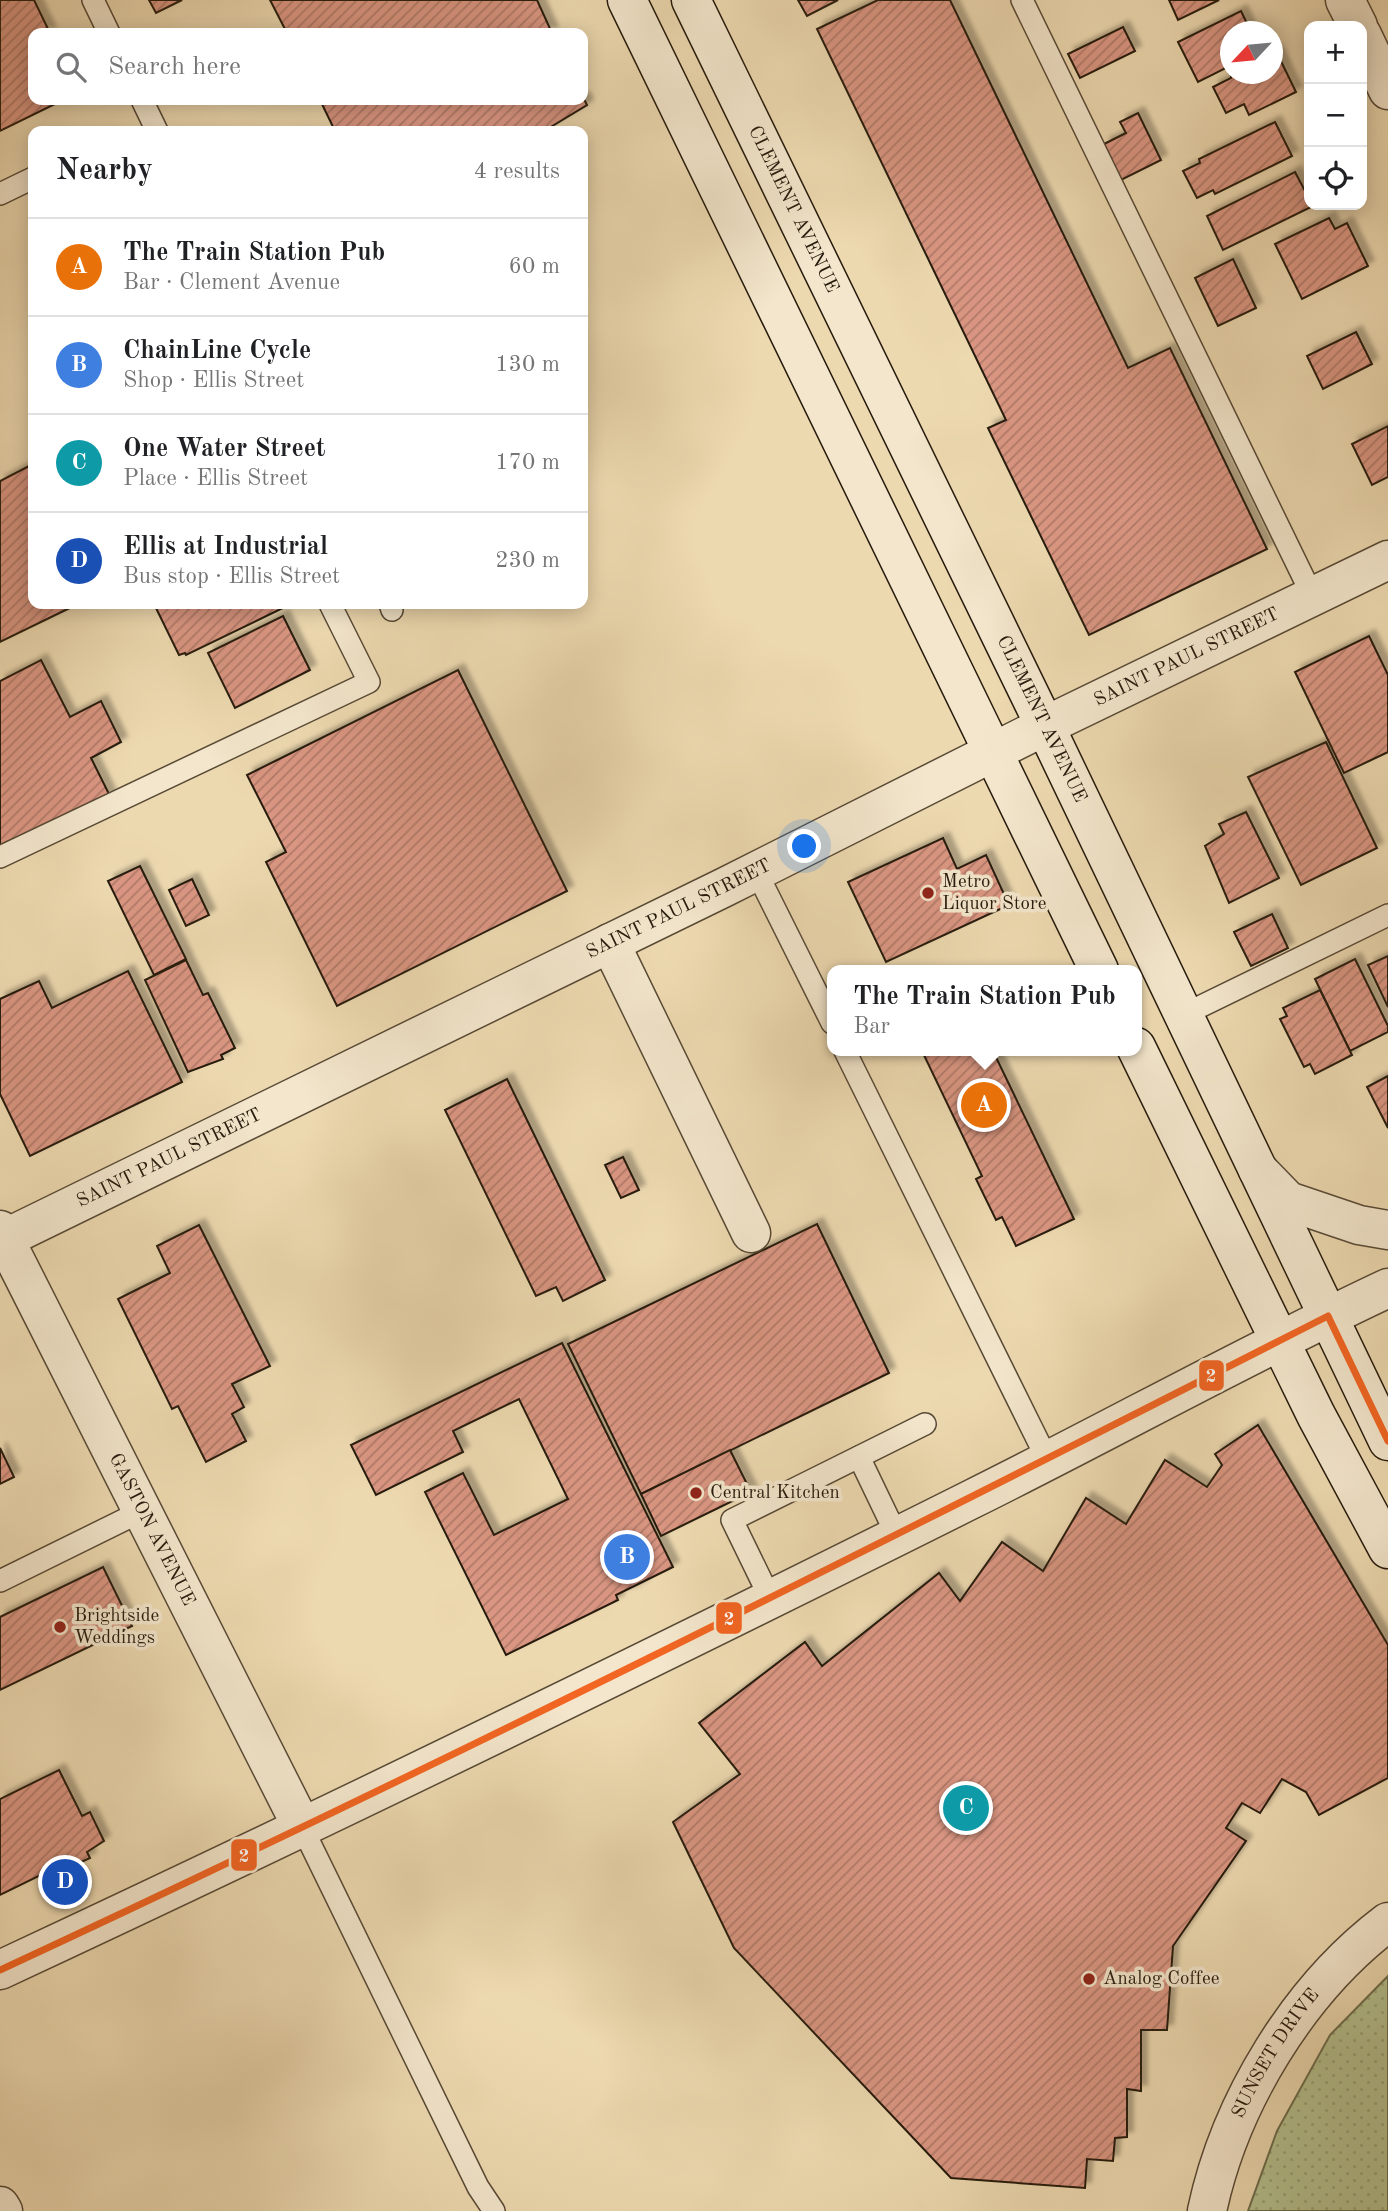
<!DOCTYPE html>
<html lang="en">
<head>
<meta charset="utf-8">
<style>
  :root { --surface:#fff; --page:#f6f6f6; --text:#202124; --muted:#757577; --line:#e0e0e0; --accent:#0f766e }
  body { margin:0; font-family:"Old Standard TT",serif; background:var(--page); color:var(--text) }
  .controls { position:absolute; right:21px; top:21px; display:grid; overflow:hidden; border-radius:14px; box-shadow:0 4px 18px #0003 }
  .controls button { width:63px; height:63px; display:grid; place-items:center; padding:0; border:0; border-bottom:2px solid var(--line); background:var(--surface); color:var(--text); font:35px sans-serif }
  .compass { position:absolute; left:1220px; top:21px; width:63px; height:63px; border-radius:50%; background:var(--surface); box-shadow:0 4px 18px #0003; rotate:244deg }
  .you { position:absolute; left:805px; top:847px; width:24px; height:24px; margin:-18px; border:5px solid #fff; border-radius:50%; background:#1a73e8; box-shadow:0 0 0 10px #1a73e833 }
  .badge { display:grid; place-items:center; width:46px; height:46px; border-radius:50%; background:var(--accent); color:#fff; font-size:23px; font-weight:700 }
  .pin { position:absolute; translate:-50% -50%; border:4px solid #fff; box-shadow:0 2px 7px #0006 }
  .popup { position:absolute; left:827px; top:965px; width:315px; height:91px; box-sizing:border-box; display:grid; place-content:center; border-radius:14px; background:var(--surface); filter:drop-shadow(0 2px 5px #0005); font-size:23px; white-space:nowrap; color:var(--muted) }
  .popup b { font-size:26px; color:var(--text) }
  .popup::after { content:''; position:absolute; left:50%; top:100%; margin-left:-14px; border:14px solid transparent; border-top-color:var(--surface) }
  .list { margin:0; padding:0; list-style:none }
  h2 { display:flex; justify-content:space-between; align-items:center; height:91px; margin:0; padding:0 28px; font-size:30px }
  h2 small { font-size:23px; font-weight:400; color:var(--muted) }
  .list li { display:grid; grid-template-columns:46px 1fr auto; gap:21px; align-items:center; box-sizing:border-box; height:98px; padding:0 28px; border-top:2px solid var(--line) }
  .list b { display:block; font-size:26px; white-space:nowrap }
  .list p { margin:0; font-size:23px; white-space:nowrap; color:var(--muted) }
  .list em { font-size:23px; font-style:normal; color:var(--muted) }
  .icon { flex:none; width:38px; height:38px; fill:none; stroke:currentColor; stroke-width:2; stroke-linecap:round; stroke-linejoin:round }
  .map { position:relative; flex:none; width:1388px; height:2211px; overflow:hidden }
  .search { position:absolute; background:var(--surface); box-shadow:0 4px 18px #0003; left:28px; top:28px; width:560px; height:77px; display:flex; align-items:center; gap:18px; box-sizing:border-box; padding:0 24px; border-radius:14px; color:var(--muted); font-size:26px }
  .panel { position:absolute; background:var(--surface); box-shadow:0 4px 18px #0003; left:28px; top:126px; width:560px; height:483px; border-radius:14px }
  .map>svg:first-child { display:block }
</style>
</head>
<body>
<div class="map">
<svg width="1388" height="2211" viewBox="0 0 1388 2211">
  <defs>
    <pattern id="park-dots" width="8" height="8" patternUnits="userSpaceOnUse" patternTransform="scale(1.75)"><rect width="8" height="8" fill="#b4c08e"/><path d="M2 2h.1M6 6h.1" fill="none" stroke="#9ba479" stroke-width="1.8" stroke-linecap="round"/></pattern>
    <pattern id="building-hatch" width="6" height="6" patternUnits="userSpaceOnUse" patternTransform="scale(1.75)"><rect width="6" height="6" fill="#da9682"/><path d="M-1 1l2-2M0 6l6-6M5 7l2-2" fill="none" stroke="#b17a69"/></pattern>
    <filter id="shadow"><feDropShadow dx="6" dy="-6" stdDeviation="2" flood-color="#0004"/></filter>
  </defs>
  <rect width="100%" height="100%" fill="#edd9b0"/>
  <filter id="stains"><feTurbulence type="fractalNoise" baseFrequency=".00286" numOctaves="4"/><feColorMatrix values="0 0 0 0 .2 0 0 0 0 .09 0 0 0 0 .02 0 0 0 .5 -.17"/></filter>
  <radialGradient id="worn" r=".72"><stop offset=".6" stop-color="#630" stop-opacity="0"/><stop offset="1" stop-color="#630" stop-opacity=".3"/></radialGradient>
  <polygon fill="url(#park-dots)" stroke="#6e6e4e" stroke-width="2" points="1388,1976 1388,2211 1248,2211 1277,2131 1330,2035"/>
  <g fill="url(#building-hatch)" stroke="#271b0d" stroke-width="2" filter="url(#shadow)">
    <polygon points="0,0 34,0 50,33 33,33 33,100 63,100 0,131"/>
    <polygon points="149,0 182,0 156,13"/>
    <polygon points="270,0 537,0 552,33 287,33"/>
    <polygon points="798,0 838,0 807,16"/>
    <polygon points="878,0 950,0 1128,368 1170,348 1267,549 1089,635 988,428 1006,420 817,29"/>
    <polygon points="1169,0 1219,0 1178,20"/>
    <polygon points="1241,11 1251,32 1230,32 1230,66 1198,82 1178,42"/>
    <polygon points="1123,27 1135,51 1080,78 1068,54"/>
    <polygon points="1276,51 1296,92 1249,115 1244,104 1226,113 1213,87 1231,78 1231,74 1272,74 1272,53"/>
    <polygon points="583,97 587,105 544,131 335,131 320,100 583,100"/>
    <polygon points="1138,113 1161,160 1121,180 1104,144 1126,133 1120,122"/>
    <polygon points="1275,122 1292,156 1215,194 1213,190 1197,198 1183,171 1200,163 1199,159"/>
    <polygon points="1295,172 1313,206 1223,250 1207,216"/>
    <polygon points="1329,218 1335,229 1347,223 1368,266 1302,299 1275,244"/>
    <polygon points="1233,259 1256,308 1218,326 1195,278"/>
    <polygon points="1356,332 1372,364 1323,389 1307,356"/>
    <polygon points="1388,426 1388,477 1372,485 1352,444"/>
    <polygon points="33,464 33,604 78,604 0,642 0,481"/>
    <polygon points="154,604 291,604 186,655 185,653 179,655"/>
    <polygon points="283,616 310,670 235,708 208,653"/>
    <polygon points="1369,636 1388,675 1388,752 1344,773 1295,672"/>
    <polygon points="41,660 70,717 101,701 121,742 91,758 110,796 0,854 0,681"/>
    <polygon points="458,670 567,891 337,1006 266,862 286,852 247,775"/>
    <polygon points="1326,742 1377,848 1301,885 1248,777"/>
    <polygon points="1246,812 1279,878 1229,903 1205,846 1224,834 1219,824"/>
    <polygon points="943,838 957,869 986,855 1009,905 886,962 848,882"/>
    <polygon points="140,866 186,959 154,975 108,881"/>
    <polygon points="192,879 209,915 186,926 169,890"/>
    <polygon points="1272,914 1288,948 1251,966 1234,932"/>
    <polygon points="1388,956 1388,1007 1368,965"/>
    <polygon points="1355,959 1388,1026 1388,1032 1350,1051 1315,979"/>
    <polygon points="186,960 203,995 208,993 235,1048 221,1055 223,1059 188,1072 145,980"/>
    <polygon points="128,971 182,1082 30,1156 0,1094 0,999 39,981 52,1008"/>
    <polygon points="1320,990 1352,1055 1315,1074 1310,1064 1304,1067 1280,1019 1287,1016 1283,1008"/>
    <polygon points="922,1051 993,1051 1074,1219 1016,1246 1002,1217 996,1220 976,1179 982,1176"/>
    <polygon points="1388,1076 1388,1128 1367,1087"/>
    <polygon points="507,1079 605,1280 563,1301 556,1287 536,1296 445,1110"/>
    <polygon points="623,1157 639,1190 621,1198 605,1165"/>
    <polygon points="817,1224 889,1373 641,1494 568,1344"/>
    <polygon points="199,1225 270,1366 232,1384 244,1407 232,1414 246,1441 206,1462 178,1406 172,1409 118,1299 170,1273 157,1246"/>
    <polygon points="562,1343 673,1567 616,1595 618,1600 506,1655 425,1492 463,1473 494,1535 568,1499 519,1399 453,1431 463,1452 376,1495 351,1445"/>
    <polygon points="1258,1425 1388,1645 1388,1778 1319,1815 1306,1792 1282,1779 1260,1813 1242,1803 1226,1828 1246,1841 1173,1946 1167,2030 1141,2030 1141,2091 1127,2089 1127,2137 1115,2138 1113,2161 1087,2159 1085,2188 951,2178 734,1948 673,1822 740,1774 699,1723 805,1642 822,1666 939,1573 960,1601 1002,1542 1043,1571 1086,1498 1126,1524 1165,1460 1207,1487 1222,1465 1215,1454"/>
    <polygon points="0,1448 14,1477 0,1484"/>
    <polygon points="730,1450 751,1492 661,1536 641,1494"/>
    <polygon points="103,1567 132,1626 0,1690 0,1617"/>
    <polygon points="59,1770 82,1816 90,1812 104,1841 87,1852 90,1858 62,1871 59,1866 0,1895 0,1799"/>
  </g>
  <g fill="none" stroke-linecap="round" stroke-linejoin="round">
    <g stroke="#584a36" stroke-width="24">
      <g id="service">
        <polyline points="93,0 109,33"/>
        <polyline points="1022,0 1313,597"/>
        <polyline points="142,100 157,131"/>
        <polyline points="0,194 33,178"/>
        <polyline points="390,604 392,610"/>
        <polyline points="0,857 369,682 330,604"/>
        <polyline points="756,871 832,1023"/>
        <polyline points="1183,1015 1388,915"/>
        <polyline points="845,1051 1048,1461"/>
        <polyline points="859,1457 897,1536"/>
        <polyline points="0,1581 142,1511"/>
        <polyline points="771,1600 732,1520 925,1424"/>
        <polyline points="303,1829 478,2187 494,2211"/>
      </g>
    </g>
    <g stroke="#584a36" stroke-width="41">
      <g id="minor">
        <polyline points="1345,0 1358,26"/>
        <polyline points="1362,35 1388,90"/>
        <polyline points="610,943 751,1233"/>
        <path id="s1" d="M0,1230L303,1829"/>
        <path id="s2" d="M4,1239L725,887L1045,726L1388,560"/>
        <polyline points="0,2206 3,2211"/>
      </g>
    </g>
    <g stroke="#584a36" stroke-width="41">
      <g id="tertiary">
        <polyline points="1258,1170 1288,1201 1359,1225 1388,1230"/>
        <path d="M0,1970C326,1818 650,1660 972,1499C1111,1430 1247,1354 1388,1288"/>
        <path id="s3" d="M1207,2211C1230,2102 1299,1989 1388,1922"/>
      </g>
    </g>
    <g stroke="#271b0d" stroke-width="41">
      <g id="secondary">
        <polyline points="627,0 1099,970"/>
        <path id="s4" d="M691,0L1045,726L1388,1441"/>
        <polyline points="1136,1047 1316,1415 1388,1549"/>
      </g>
    </g>
    <use href="#service" stroke="#f3e6cc" stroke-width="21"/>
    <use href="#minor" stroke="#f3e6cc" stroke-width="38"/>
    <use href="#tertiary" stroke="#f3e6cc" stroke-width="38"/>
    <use href="#secondary" stroke="#f3e6cc" stroke-width="38"/>
    <g stroke="#f3e6cc" stroke-width="12">
      <path id="bus-1" d="M0,1970C448,1762 888,1540 1328,1316L1388,1441"/>
    </g>
    <use href="#bus-1" stroke="#f26522" stroke-width="7"/>
  </g>
  <g fill="#8f2418" stroke="#f3e6cc" stroke-width="2.5">
    <circle cx="928" cy="893" r="7"/>
    <circle cx="696" cy="1493" r="7"/>
    <circle cx="60" cy="1627" r="7"/>
    <circle cx="1089" cy="1979" r="7"/>
  </g>
  <g text-anchor="middle" dominant-baseline="central" stroke-width="7" stroke-linejoin="round" paint-order="stroke">
    <g font-size="19" fill="#271b0d" stroke="#f3e6cc">
      <text stroke="none"><textPath href="#s4" startOffset="233">CLEMENT AVENUE</textPath></text>
      <text stroke="none"><textPath href="#s2" startOffset="1318">SAINT PAUL STREET</textPath></text>
      <text stroke="none"><textPath href="#s4" startOffset="800">CLEMENT AVENUE</textPath></text>
      <text stroke="none"><textPath href="#s2" startOffset="751">SAINT PAUL STREET</textPath></text>
      <text stroke="none"><textPath href="#s2" startOffset="184">SAINT PAUL STREET</textPath></text>
      <text stroke="none"><textPath href="#s1" startOffset="336">GASTON AVENUE</textPath></text>
      <text stroke="none"><textPath href="#s3" startOffset="173">SUNSET DRIVE</textPath></text>
    </g>
    <g font-size="19" fill="#271b0d" stroke="#f3e6cc" text-anchor="start">
      <text x="942" y="882">Metro<tspan x="942" dy="22">Liquor Store</tspan></text>
      <text x="710" y="1493">Central Kitchen</text>
      <text x="74" y="1616">Brightside<tspan x="74" dy="22">Weddings</tspan></text>
      <text x="1103" y="1979">Analog Coffee</text>
    </g>
  </g>
  <g stroke="#f3e6cc" stroke-width="2.5">
    <rect x="1198" y="1359" width="27" height="33" rx="7" fill="#f26522"/>
    <rect x="715" y="1601" width="28" height="34" rx="7" fill="#f26522"/>
    <rect x="230" y="1838" width="28" height="34" rx="7" fill="#f26522"/>
  </g>
  <g font-size="19" text-anchor="middle" font-weight="bold" fill="#fff">
    <text x="1211" y="1382">2</text>
    <text x="729" y="1625">2</text>
    <text x="244" y="1862">2</text>
  </g>
  <rect width="100%" height="100%" filter="url(#stains)"/>
  <rect width="100%" height="100%" fill="url(#worn)"/>
</svg>
<div class="controls">
<button>+</button>
<button>−</button>
<button><svg class="icon" aria-label="locate" viewBox="0 0 24 24"><circle cx="12" cy="12" r="6"/><path d="M12 2v4M12 18v4M2 12h4M18 12h4"/></svg></button>
</div>
<svg class="compass" viewBox="-18 -18 36 36"><path d="M0-13l5 13h-10z" fill="#e53935"/><path d="M0 13l5-13h-10z" fill="#757577"/></svg>
<div class="you"></div>
<div class="pin badge" style="left:984px;top:1105px;background:#e8710a">A</div>
<div class="popup"><b>The Train Station Pub</b>Bar</div>
<div class="pin badge" style="left:627px;top:1557px;background:#3f7fe0">B</div>
<div class="pin badge" style="left:966px;top:1808px;background:#0f9aa8">C</div>
<div class="pin badge" style="left:65px;top:1882px;background:#1a4fb4">D</div>
<div class="search"><svg class="icon" aria-label="search" viewBox="0 0 24 24"><circle cx="10" cy="10" r="6"/><path d="M15 15l6 6"/></svg>Search here</div>
<section class="panel">
<h2>Nearby<small>4 results</small></h2>
<ul class="list">
<li><span class="badge" style="background:#e8710a">A</span><div><b>The Train Station Pub</b><p>Bar · Clement Avenue</p></div><em>60 m</em></li>
<li><span class="badge" style="background:#3f7fe0">B</span><div><b>ChainLine Cycle</b><p>Shop · Ellis Street</p></div><em>130 m</em></li>
<li><span class="badge" style="background:#0f9aa8">C</span><div><b>One Water Street</b><p>Place · Ellis Street</p></div><em>170 m</em></li>
<li><span class="badge" style="background:#1a4fb4">D</span><div><b>Ellis at Industrial</b><p>Bus stop · Ellis Street</p></div><em>230 m</em></li>
</ul>
</section>
</div>
</body>
</html>
